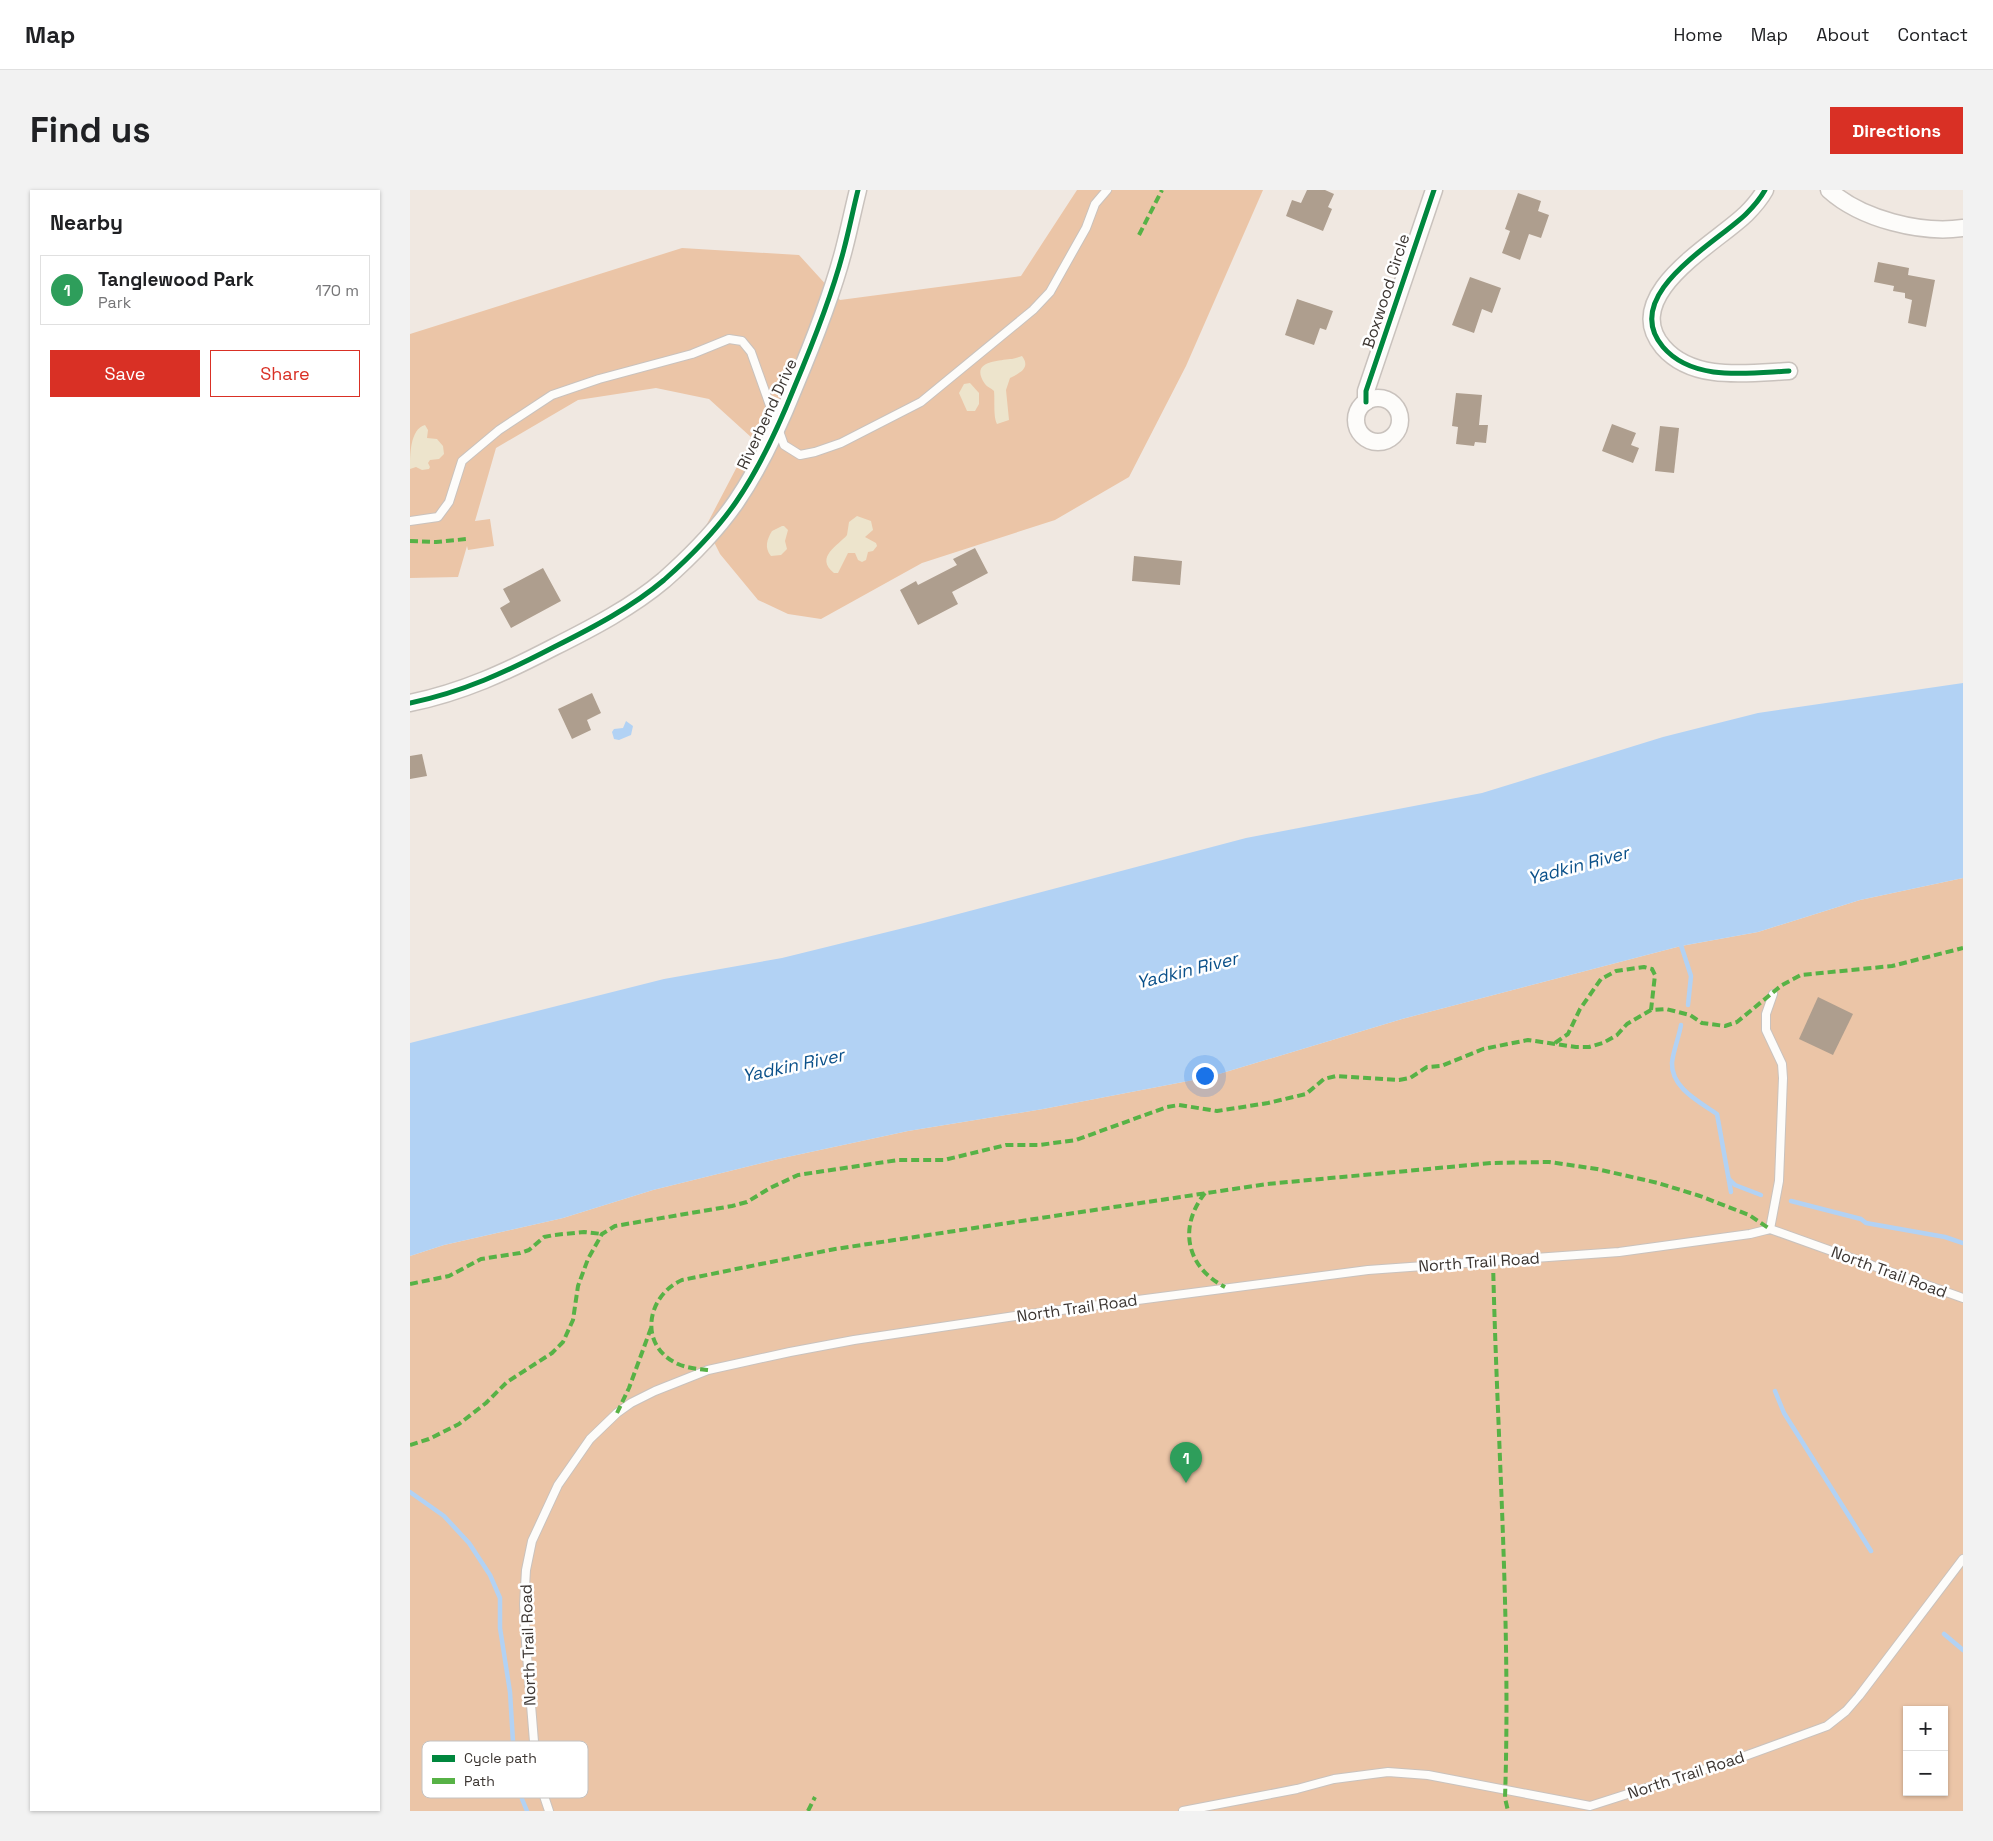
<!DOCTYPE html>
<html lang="en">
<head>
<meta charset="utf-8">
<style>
  :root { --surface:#fff; --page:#f2f2f2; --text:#202124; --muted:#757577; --line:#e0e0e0; --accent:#d93025 }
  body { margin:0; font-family:"Space Grotesk",sans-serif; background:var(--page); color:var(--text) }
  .controls { position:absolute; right:15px; bottom:15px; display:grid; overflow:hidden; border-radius:0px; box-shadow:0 1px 4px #0004 }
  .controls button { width:45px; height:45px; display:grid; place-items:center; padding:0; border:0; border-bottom:1px solid var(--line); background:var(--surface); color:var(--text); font:25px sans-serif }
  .you { position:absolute; left:794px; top:885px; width:18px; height:18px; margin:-12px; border:4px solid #fff; border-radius:50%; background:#1a73e8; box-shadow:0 0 0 8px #1a73e833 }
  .badge { display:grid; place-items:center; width:32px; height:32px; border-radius:50%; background:var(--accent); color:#fff; font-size:16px; font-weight:700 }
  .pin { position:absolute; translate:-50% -41px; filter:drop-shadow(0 1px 2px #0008) }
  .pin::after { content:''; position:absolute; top:26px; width:18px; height:15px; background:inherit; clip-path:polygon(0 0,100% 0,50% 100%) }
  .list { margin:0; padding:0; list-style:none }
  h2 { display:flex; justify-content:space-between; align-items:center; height:65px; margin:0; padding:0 20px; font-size:21px }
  h2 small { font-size:16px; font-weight:400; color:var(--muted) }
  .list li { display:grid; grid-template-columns:32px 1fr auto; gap:15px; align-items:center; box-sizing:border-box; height:70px; margin:0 10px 10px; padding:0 10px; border:1px solid var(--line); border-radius:0px }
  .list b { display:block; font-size:19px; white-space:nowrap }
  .list p { margin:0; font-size:16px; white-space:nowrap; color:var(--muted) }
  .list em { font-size:16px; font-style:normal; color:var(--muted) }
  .actions { display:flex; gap:10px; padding:15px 20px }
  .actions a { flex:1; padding:11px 0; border:1px solid var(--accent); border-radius:0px; text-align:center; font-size:18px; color:var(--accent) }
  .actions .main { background:var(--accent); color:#fff }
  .map { position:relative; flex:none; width:1553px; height:1621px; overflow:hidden; border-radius:0px }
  header { display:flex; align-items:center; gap:30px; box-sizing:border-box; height:70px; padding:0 25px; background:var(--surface); border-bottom:1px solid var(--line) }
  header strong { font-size:24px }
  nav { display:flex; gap:28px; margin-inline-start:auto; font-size:18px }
  .intro { display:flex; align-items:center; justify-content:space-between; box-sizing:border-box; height:120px; padding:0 30px }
  h1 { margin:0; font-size:35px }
  .button { padding:12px 22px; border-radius:0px; background:var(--accent); color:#fff; font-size:18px; font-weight:700 }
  main { display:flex; gap:30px; padding:0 30px }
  aside { flex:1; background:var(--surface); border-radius:0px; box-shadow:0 1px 4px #0004 }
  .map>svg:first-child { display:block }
</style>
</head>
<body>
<header>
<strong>Map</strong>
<nav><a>Home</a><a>Map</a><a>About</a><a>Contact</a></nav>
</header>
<div class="intro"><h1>Find us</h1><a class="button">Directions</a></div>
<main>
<aside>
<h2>Nearby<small></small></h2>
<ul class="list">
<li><span class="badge" style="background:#2e9e5b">1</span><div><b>Tanglewood Park</b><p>Park</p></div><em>170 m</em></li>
</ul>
<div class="actions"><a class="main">Save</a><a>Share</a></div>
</aside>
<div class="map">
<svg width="1553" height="1621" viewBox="0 0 1553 1621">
  <rect width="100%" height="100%" fill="#f0e8e1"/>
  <g fill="#ebc5a7" fill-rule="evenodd">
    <polygon points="667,0 853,0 776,176 719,287 645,330 512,373 411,429 378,424 348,410 310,364 296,336 342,248 299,209 246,198 168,210 86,258 65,331 80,329 84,356 58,360 57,356 48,387 0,388 0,144 272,58 389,65 430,110 611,86"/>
    <path d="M1553,688V1621H0V1066L34,1055L153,1028L243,1000L368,969L498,941L633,919L799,887L992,829L1271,756L1348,742L1450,710ZM1497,1520H1534V1602H1497Z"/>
  </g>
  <g fill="#ede4cc">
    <path d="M612,166C621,178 610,183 600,188L596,200L599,230L587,234C583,227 585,210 584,201C581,198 577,197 575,194C559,171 588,171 600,169C604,169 608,167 612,166Z"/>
    <polygon points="560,193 569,203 569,214 565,221 557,221 549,203 554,194"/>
    <path d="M15,235L18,240L17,248L27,249L33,256L34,264L29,269L20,270L18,273L20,277L19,279L12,280L6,277L0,279C0,265 0,239 15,235Z"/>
    <path d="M447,326L461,331L463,340L455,347L466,353L467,356L463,361L458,362L456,370L452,372L448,370L445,363H438L428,383H424C404,367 429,355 437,345L439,332Z"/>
    <path d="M372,336H374L378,340L375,351L377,359L371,365L361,366C354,358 357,349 362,341Z"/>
  </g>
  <g fill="#b2d2f4">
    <polygon points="1553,493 1553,688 1450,710 1348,742 1271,756 992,829 799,887 633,919 498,941 368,969 243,1000 153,1028 34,1055 0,1066 0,853 254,789 372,768 514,733 836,648 1072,603 1253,547 1348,523"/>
    <polygon points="216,531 223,536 221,545 209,550 204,549 202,542 204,539 213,538"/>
  </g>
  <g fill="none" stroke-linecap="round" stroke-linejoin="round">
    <g stroke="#b2d2f4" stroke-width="4.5">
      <polyline points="1270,752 1281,786 1278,815"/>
      <path d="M1271,835C1269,847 1263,861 1262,873C1261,898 1290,912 1307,924L1321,1002"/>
      <polyline points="1319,989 1325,995 1351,1005"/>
      <polyline points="1381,1011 1451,1029 1456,1033 1535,1047 1553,1053"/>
      <polyline points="1365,1201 1374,1223 1461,1361"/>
      <polyline points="0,1302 34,1326 59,1353 80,1385 90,1408 90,1438 100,1502 103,1552 112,1609 117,1621"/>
      <polyline points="1534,1444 1553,1460"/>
    </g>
  </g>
  <g fill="#ae9e8e">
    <polygon points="897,0 915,0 924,4 918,17 922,19 913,41 876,26 882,10 891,13"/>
    <polygon points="1108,3 1131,11 1128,21 1139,25 1131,48 1119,44 1110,70 1092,63 1100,41 1095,39"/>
    <polygon points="1468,72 1499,78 1498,85 1525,90 1516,137 1498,133 1502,110 1495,108 1495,103 1483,101 1484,96 1464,92"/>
    <polygon points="1060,87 1091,98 1082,123 1072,119 1064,143 1042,135"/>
    <polygon points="887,109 923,121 916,140 910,138 904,155 875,145"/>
    <polygon points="1046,203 1072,205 1069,235 1078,235 1076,253 1065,252 1064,256 1046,254 1048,237 1042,236"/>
    <polygon points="1202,234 1226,243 1221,255 1229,258 1223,273 1192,261"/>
    <polygon points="1250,236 1269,238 1264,283 1245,281"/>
    <polygon points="565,358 578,383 542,402 548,414 508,435 490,400 506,391 508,395 547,375 543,369"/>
    <polygon points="724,366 772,371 770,395 722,391"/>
    <polygon points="133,378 151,411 101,438 90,418 100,412 93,399"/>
    <polygon points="182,503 191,523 177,530 181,540 162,549 148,519"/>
    <polygon points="12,564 17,586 0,589 0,566"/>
    <polygon points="1408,807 1443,824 1423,865 1389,849"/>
  </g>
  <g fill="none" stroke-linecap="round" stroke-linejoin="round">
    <g stroke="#c9c2bd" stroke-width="10">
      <g id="lane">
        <polyline points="0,331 28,327 39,312 52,271 89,240 142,205 189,189 282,164 319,149 332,151 341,162 374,255 390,265 405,262 431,253 511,212 623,120 640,102 676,38 685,14 697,0"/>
        <polyline points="1360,1039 1369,991 1373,888 1372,874 1356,840 1356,824 1363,804"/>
        <polyline points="139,1621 131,1597 125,1564 116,1453 114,1414 116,1380 122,1351 148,1295 180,1249 207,1223 221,1213 245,1201 298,1180 380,1162 444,1150 605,1126 958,1080 1209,1062 1340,1044 1360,1039 1553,1108"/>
        <polyline points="773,1621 887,1599 924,1589 978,1582 1018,1585 1180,1616 1324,1570 1417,1536 1436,1521 1449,1506 1553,1369"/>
      </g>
    </g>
    <g stroke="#c9c2bd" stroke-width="19">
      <g id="street">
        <path d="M1355,0C1350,9 1343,17 1336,24C1305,54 1209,105 1253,157C1283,192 1338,183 1379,181"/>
        <path d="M1419,0C1451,29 1511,44 1553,38"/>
        <circle cx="968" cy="230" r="22"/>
        <polyline points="956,212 956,201 1024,0"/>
        <path d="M0,513C53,502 96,482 144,457C182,438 222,417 254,390C280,367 306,341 326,312C350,277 368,238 384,198C403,153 422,106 434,59C439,40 443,20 448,0"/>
      </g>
    </g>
    <use href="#lane" stroke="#fdfcfa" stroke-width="8"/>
    <use href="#street" stroke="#fdfcfa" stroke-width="16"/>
    <g stroke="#57b246" stroke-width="4" stroke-dasharray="8 4" stroke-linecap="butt">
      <polyline points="729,45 752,0"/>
      <polyline points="0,351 26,352 57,349"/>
      <polyline points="1145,853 1158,844 1170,819 1191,789 1206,781 1234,777 1242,779 1245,785 1241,820"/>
      <path d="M795,1003C768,1037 776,1077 815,1097"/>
      <path d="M1083,1071C1087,1250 1101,1429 1095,1608L1098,1621"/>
      <polyline points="0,1094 39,1086 71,1069 110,1063 119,1060 134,1047 144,1045 174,1042 192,1044"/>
      <path d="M298,1180C288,1179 277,1178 268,1174C228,1156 236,1106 272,1090L425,1059L857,994L1082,973L1139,972L1187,979L1248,993L1290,1006L1339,1025L1360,1039"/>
      <polyline points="207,1223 219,1198 241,1138"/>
      <polyline points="0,1255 19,1249 49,1234 76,1213 97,1192 142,1163 153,1152 163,1130 168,1096 178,1069 192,1044 205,1036 322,1016 337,1012 360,998 388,985 488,970 534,970 596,955 629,955 666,950 757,917 769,915 807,921 858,913 896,904 914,889 926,886 989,890 1000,888 1017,877 1031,876 1073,859 1118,850 1166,857 1179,857 1193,853 1207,845 1217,834 1241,820 1256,819 1280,825 1292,833 1315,836 1327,832 1372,795 1391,785 1482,776 1553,758"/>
      <polyline points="398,1621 405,1607"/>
    </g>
    <g stroke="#fff" stroke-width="8">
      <g id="cycleway">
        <path d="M1355,0C1350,9 1343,17 1336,24C1305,54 1209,105 1253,157C1283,192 1338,183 1379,181"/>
        <polyline points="956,212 956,201 1024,0"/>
        <path d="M0,513C53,502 96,482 144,457C182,438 222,417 254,390C280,367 306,341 326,312C350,277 368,238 384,198C403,153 422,106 434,59C439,40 443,20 448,0"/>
      </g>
    </g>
    <use href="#cycleway" stroke="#00873e" stroke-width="5"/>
  </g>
  <g text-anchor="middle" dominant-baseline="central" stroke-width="5" stroke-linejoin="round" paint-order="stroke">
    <g font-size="16" fill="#3b3531" stroke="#fff">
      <text transform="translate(976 101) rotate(-72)">Boxwood Circle</text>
      <text transform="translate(357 224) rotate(-65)">Riverbend Drive</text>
      <text transform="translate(1069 1072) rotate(-4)">North Trail Road</text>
      <text transform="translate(1479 1082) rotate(20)">North Trail Road</text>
      <text transform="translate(667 1118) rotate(-8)">North Trail Road</text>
      <text transform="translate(118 1455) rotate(-92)">North Trail Road</text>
      <text transform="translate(1276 1585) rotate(-18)">North Trail Road</text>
    </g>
    <g font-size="18" font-style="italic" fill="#0b518a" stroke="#fff">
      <text transform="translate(1168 675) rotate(-15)">Yadkin River</text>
      <text transform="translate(777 780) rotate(-14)">Yadkin River</text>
      <text transform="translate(383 875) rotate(-12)">Yadkin River</text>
    </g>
  </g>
  <rect x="12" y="1551" width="166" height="57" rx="8" fill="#fff" stroke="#c4c2c1" stroke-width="1"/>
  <rect x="22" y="1565" width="23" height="7" fill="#00873e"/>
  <rect x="22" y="1588" width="23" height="6" fill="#57b246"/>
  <g font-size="14" fill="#3b3531">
    <text x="54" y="1573">Cycle path</text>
    <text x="54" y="1596">Path</text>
  </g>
</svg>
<div class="controls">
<button>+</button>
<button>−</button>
</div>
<div class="you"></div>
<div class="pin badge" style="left:776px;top:1293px;background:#2e9e5b">1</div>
</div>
</main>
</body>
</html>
